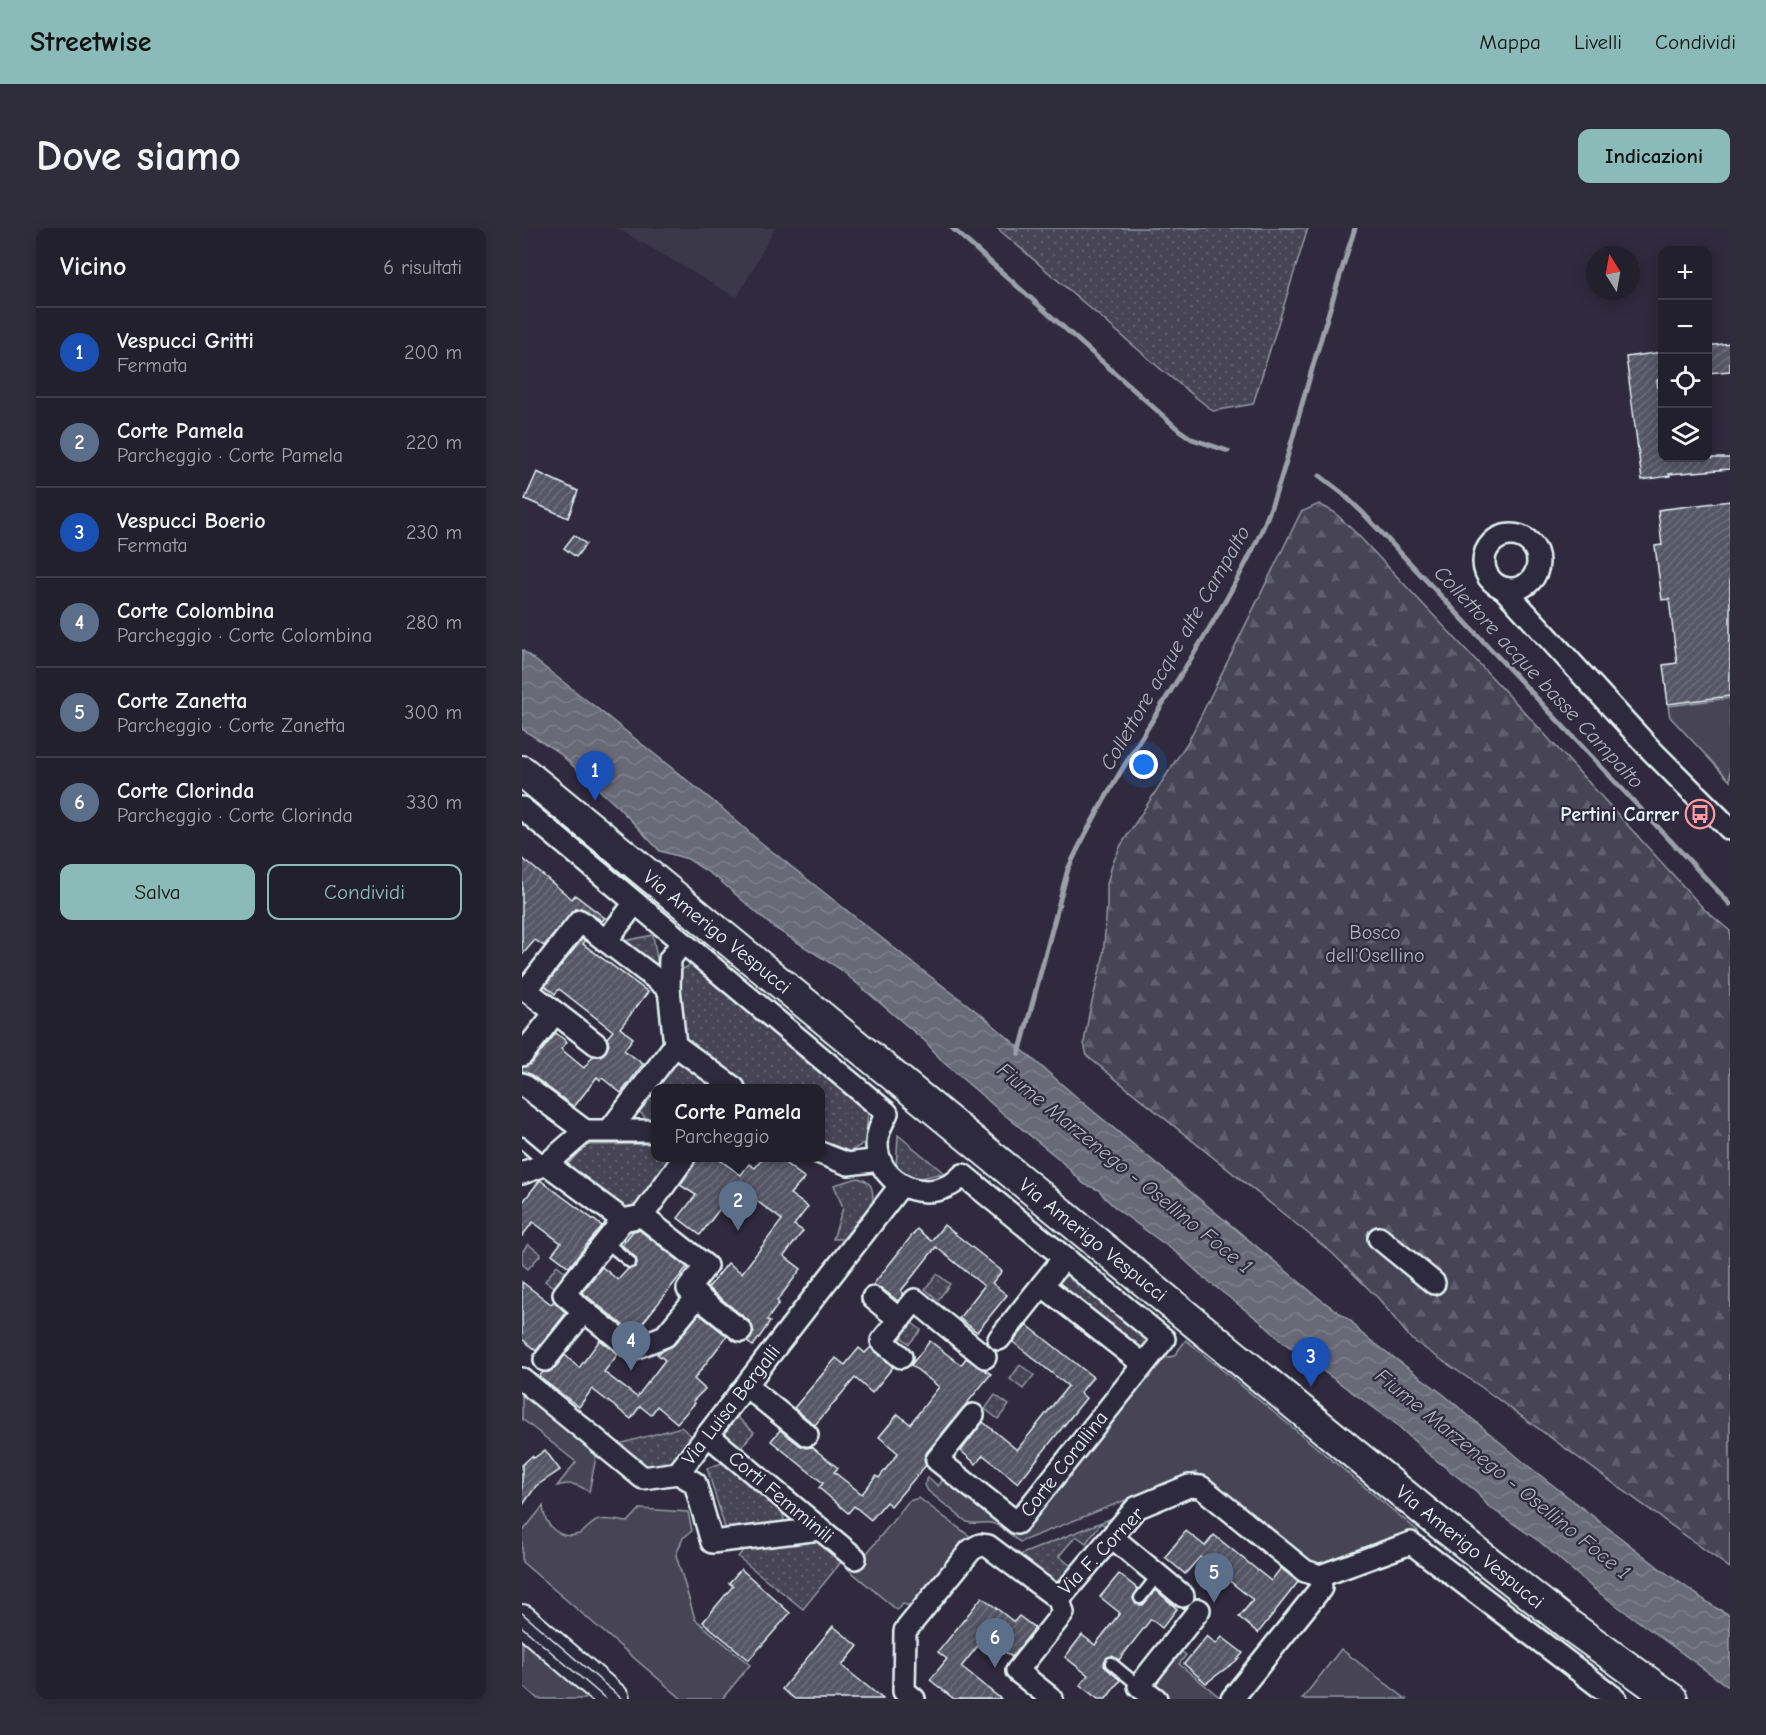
<!DOCTYPE html>
<html lang="it">
<head>
<meta charset="utf-8">
<style>
  :root { --surface:#23202e; --page:#2f2d3a; --text:#f1f3f6; --muted:#a3a3aa; --line:#403e4a; --accent:#8bbbb9 }
  body { margin:0; font-family:"Comic Neue",sans-serif; background:var(--page); color:var(--text) }
  .controls { position:absolute; right:18px; top:18px; display:grid; overflow:hidden; border-radius:12px; box-shadow:0 3px 15px #0003 }
  .controls button { width:54px; height:54px; display:grid; place-items:center; padding:0; border:0; border-bottom:2px solid var(--line); background:var(--surface); color:var(--text); font:30px sans-serif }
  .compass { position:absolute; left:1064px; top:18px; width:54px; height:54px; border-radius:50%; background:var(--surface); box-shadow:0 3px 15px #0003; rotate:349deg }
  .you { position:absolute; left:622px; top:537px; width:21px; height:21px; margin:-15px; border:4px solid #fff; border-radius:50%; background:#1a73e8; box-shadow:0 0 0 9px #1a73e833 }
  .badge { display:grid; place-items:center; width:39px; height:39px; border-radius:50%; background:var(--accent); color:#fff; font-size:20px; font-weight:700 }
  .pin { position:absolute; translate:-50% -50px; filter:drop-shadow(0 2px 3px #0008) }
  .pin::after { content:''; position:absolute; top:32px; width:21px; height:18px; background:inherit; clip-path:polygon(0 0,100% 0,50% 100%) }
  .popup { position:absolute; left:129px; top:856px; width:174px; height:78px; box-sizing:border-box; display:grid; place-content:center; border-radius:12px; background:var(--surface); filter:drop-shadow(0 2px 4px #0005); font-size:20px; white-space:nowrap; color:var(--muted) }
  .popup b { font-size:22px; color:var(--text) }
  .popup::after { content:''; position:absolute; left:50%; top:100%; margin-left:-12px; border:12px solid transparent; border-top-color:var(--surface) }
  .list { margin:0; padding:0; list-style:none }
  h2 { display:flex; justify-content:space-between; align-items:center; height:78px; margin:0; padding:0 24px; font-size:26px }
  h2 small { font-size:20px; font-weight:400; color:var(--muted) }
  .list li { display:grid; grid-template-columns:39px 1fr auto; gap:18px; align-items:center; box-sizing:border-box; height:90px; padding:0 24px; border-top:2px solid var(--line) }
  .list b { display:block; font-size:22px; white-space:nowrap }
  .list p { margin:0; font-size:20px; white-space:nowrap; color:var(--muted) }
  .list em { font-size:20px; font-style:normal; color:var(--muted) }
  .actions { display:flex; gap:12px; padding:18px 24px }
  .actions a { flex:1; padding:14px 0; border:2px solid var(--accent); border-radius:12px; text-align:center; font-size:21px; color:var(--accent) }
  .actions .main { background:var(--accent); color:#111 }
  .icon { flex:none; width:33px; height:33px; fill:none; stroke:currentColor; stroke-width:2; stroke-linecap:round; stroke-linejoin:round }
  .map { position:relative; flex:none; width:1208px; height:1471px; overflow:hidden; border-radius:12px }
  header { display:flex; align-items:center; gap:36px; box-sizing:border-box; height:84px; padding:0 30px; background:var(--accent); color:#111 }
  header strong { font-size:28px }
  nav { display:flex; gap:33px; margin-inline-start:auto; font-size:21px }
  .intro { display:flex; align-items:center; justify-content:space-between; box-sizing:border-box; height:144px; padding:0 36px }
  h1 { margin:0; font-size:42px }
  .button { padding:15px 27px; border-radius:12px; background:var(--accent); color:#111; font-size:21px; font-weight:700 }
  main { display:flex; gap:36px; padding:0 36px }
  aside { flex:1; background:var(--surface); border-radius:12px; box-shadow:0 3px 15px #0003 }
  .map>svg:first-child { display:block }
</style>
</head>
<body>
<header>
<strong>Streetwise</strong>
<nav><a>Mappa</a><a>Livelli</a><a>Condividi</a></nav>
</header>
<div class="intro"><h1>Dove siamo</h1><a class="button">Indicazioni</a></div>
<main>
<aside>
<h2>Vicino<small>6 risultati</small></h2>
<ul class="list">
<li><span class="badge" style="background:#1a4fb4">1</span><div><b>Vespucci Gritti</b><p>Fermata</p></div><em>200 m</em></li>
<li><span class="badge" style="background:#5c6f8a">2</span><div><b>Corte Pamela</b><p>Parcheggio · Corte Pamela</p></div><em>220 m</em></li>
<li><span class="badge" style="background:#1a4fb4">3</span><div><b>Vespucci Boerio</b><p>Fermata</p></div><em>230 m</em></li>
<li><span class="badge" style="background:#5c6f8a">4</span><div><b>Corte Colombina</b><p>Parcheggio · Corte Colombina</p></div><em>280 m</em></li>
<li><span class="badge" style="background:#5c6f8a">5</span><div><b>Corte Zanetta</b><p>Parcheggio · Corte Zanetta</p></div><em>300 m</em></li>
<li><span class="badge" style="background:#5c6f8a">6</span><div><b>Corte Clorinda</b><p>Parcheggio · Corte Clorinda</p></div><em>330 m</em></li>
</ul>
<div class="actions"><a class="main">Salva</a><a>Condividi</a></div>
</aside>
<div class="map">
<svg width="1208" height="1471" viewBox="0 0 1208 1471">
  <defs>
    <pattern id="grass-dots" width="8" height="8" patternUnits="userSpaceOnUse" patternTransform="scale(1.5)"><rect width="8" height="8" fill="#464455"/><path d="M2 2h.1M6 6h.1" fill="none" stroke="#615f6e" stroke-width="1.8" stroke-linecap="round"/></pattern>
    <pattern id="forest-firs" width="22" height="20" patternUnits="userSpaceOnUse" patternTransform="scale(1.5)"><rect width="22" height="20" fill="#464455"/><path d="M5 1l3.5 6h-7zM16 11l3.5 6h-7z" fill="#615f6e"/></pattern>
    <pattern id="water-waves" width="16" height="10" patternUnits="userSpaceOnUse" patternTransform="scale(1.5)"><rect width="16" height="10" fill="#696978"/><path d="M0 5q4-4 8 0t8 0" fill="none" stroke="#7e7f8c"/></pattern>
    <pattern id="building-hatch" width="6" height="6" patternUnits="userSpaceOnUse" patternTransform="scale(1.5)"><rect width="6" height="6" fill="#575565"/><path d="M-1 1l2-2M0 6l6-6M5 7l2-2" fill="none" stroke="#6f6e7c"/></pattern>
  </defs>
  <rect width="100%" height="100%" fill="#2f2a3d"/>
  <filter id="ink" filterUnits="userSpaceOnUse"><feTurbulence type="fractalNoise" baseFrequency=".0167" numOctaves="2"/><feDisplacementMap in="SourceGraphic" scale="12" xChannelSelector="R" yChannelSelector="G"/><feConvolveMatrix kernelMatrix="1 2 1 2 8 2 1 2 1" color-interpolation-filters="sRGB"/></filter>
  <g filter="url(#ink)">
    <polygon fill="#3b3749" points="95,0 253,0 215,70"/>
    <g fill="url(#grass-dots)" stroke="#979aa6" stroke-width="1.5">
      <polygon points="475,0 786,0 731,176 691,183 641,143"/>
      <polygon points="131,707 137,744 98,714"/>
      <polygon points="169,737 346,885 343,915 323,926 299,912 298,860 227,860 161,812 154,744"/>
      <polygon points="155,830 198,860 134,860 133,890 124,890 112,879"/>
      <polygon points="376,907 422,945 389,952 374,941"/>
      <polygon points="133,916 134,930 155,930 119,977 100,980 43,939 65,917"/>
      <path d="M336,950C350,954 351,959 351,974L321,1011H311L321,980L312,957Z"/>
      <polygon points="6,1016 19,1026 6,1041 0,1036 0,1024"/>
      <polygon points="35,1037 47,1047 36,1062 23,1053"/>
      <polygon points="544,1045 630,1112 622,1122 612,1121 533,1060"/>
      <polygon points="415,1046 428,1056 416,1072 403,1061"/>
      <polygon points="389,1094 399,1102 387,1116 377,1107"/>
      <polygon points="498,1137 512,1147 501,1161 488,1151"/>
      <polygon points="473,1167 487,1177 476,1191 463,1181"/>
      <polygon points="214,1188 232,1204 216,1223 197,1208"/>
      <polygon points="159,1199 172,1210 152,1237 123,1241 93,1217"/>
      <polygon points="200,1235 260,1282 263,1297 204,1303 185,1240"/>
      <polygon points="590,1290 584,1298 579,1295 564,1315 554,1308 537,1328 549,1338 533,1358 495,1328"/>
      <polygon points="305,1312 324,1328 281,1381 216,1329 223,1320"/>
    </g>
    <polygon fill="url(#forest-firs)" stroke="#979aa6" stroke-width="1.5" points="797,276 812,284 835,306 997,478 1182,681 1208,703 1208,1340 959,1159 889,1111 857,1071 809,1024 565,828 562,815 567,786 581,730 585,677 585,656 590,637 599,617 667,512 779,284"/>
    <g fill="#464455" stroke="#979aa6" stroke-width="1.5">
      <polygon points="1208,470 1208,553 1148,489 1146,478"/>
      <path d="M664,1112L896,1303C870,1313 812,1340 787,1335L674,1244L498,1314C489,1308 479,1297 469,1295C460,1294 453,1297 445,1294L406,1263L403,1257L406,1249L416,1258L425,1247L502,1298L509,1294L638,1131L652,1128Z"/>
      <path d="M0,1163L75,1224L67,1264C56,1256 48,1254 35,1258L54,1234L0,1191Z"/>
      <polygon points="397,1270 450,1310 441,1315 389,1378 381,1376 375,1382 326,1341 341,1330 387,1273"/>
      <path d="M21,1278C22,1297 37,1313 57,1306C64,1303 69,1294 77,1292C85,1290 97,1293 106,1294L118,1281L166,1284L170,1303L161,1310L154,1327L173,1391L228,1437L200,1471H160L0,1334V1301L2,1302Z"/>
      <polygon points="0,1407 68,1465 63,1471 16,1471 0,1457"/>
      <polygon points="653,1418 664,1427 657,1436 700,1471 642,1471 623,1456"/>
      <polygon points="819,1421 884,1471 780,1471"/>
    </g>
    <polygon fill="url(#water-waves)" stroke="#9c9fab" stroke-width="1.5" points="0,422 76,481 201,581 237,613 400,742 462,789 565,878 798,1071 830,1094 839,1105 921,1166 1005,1237 1140,1342 1194,1380 1208,1387 1208,1460 1072,1361 1018,1314 966,1278 955,1264 905,1225 874,1196 761,1114 739,1094 682,1050 656,1026 596,982 583,970 577,962 562,956 536,930 484,888 421,834 404,814 318,741 251,699 195,650 166,631 138,623 97,580 36,524 0,501"/>
    <g fill="none" stroke-linecap="round" stroke-linejoin="round">
      <g stroke="#9c9fab" stroke-width="5">
        <polyline points="430,0 657,202 670,211 706,223"/>
        <polyline points="798,248 820,265 840,284 1208,676"/>
        <path d="M497,826L546,641C599,528 679,428 734,315C756,269 768,219 782,169C798,113 815,56 833,0"/>
      </g>
    </g>
    <g fill="url(#building-hatch)" stroke="#e8f1f8" stroke-width="1.5">
      <polygon points="1208,115 1208,143 1185,145 1185,118"/>
      <polygon points="1140,124 1140,151 1135,152 1140,194 1140,230 1208,230 1208,241 1147,246 1148,248 1120,252 1104,129"/>
      <polygon points="15,244 56,263 46,290 3,271"/>
      <polygon points="1208,273 1208,468 1146,476 1141,437 1155,435 1147,371 1140,372 1133,318 1140,317 1136,282"/>
      <polygon points="52,307 64,316 54,329 42,320"/>
      <polygon points="0,630 50,671 53,667 83,690 80,693 65,683 59,680 53,681 22,718 13,712 0,727"/>
      <polygon points="60,711 63,713 61,716 126,764 98,800 111,810 102,822 121,836 99,865 80,850 78,852 75,849 52,879 8,846 0,843 0,839 10,835 34,805 45,814 39,821 62,840 71,828 78,828 84,823 87,817 85,810 91,803 37,761 33,766 23,758"/>
      <polygon points="174,930 195,930 219,947 227,936 233,940 241,930 256,930 283,950 268,966 286,979 272,997 281,1003 262,1028 279,1041 255,1073 257,1075 245,1092 248,1094 231,1118 225,1114 232,1104 227,1093 186,1060 206,1035 220,1045 260,992 215,958 178,1007 156,990 174,967 158,957 172,937"/>
      <polygon points="18,952 80,998 47,1039 30,1026 39,1015 11,994 0,1008 0,975"/>
      <polygon points="422,997 480,1043 470,1055 485,1067 455,1104 437,1090 462,1058 414,1019 379,1063 382,1066 376,1073 359,1060 350,1058 395,1001 409,1013"/>
      <polygon points="117,1002 165,1039 112,1106 60,1064 80,1039 96,1052 106,1041 113,1039 115,1035 114,1030 100,1017 111,1003"/>
      <polygon points="0,1054 29,1076 32,1073 44,1085 14,1123 0,1111"/>
      <polygon points="177,1086 205,1108 172,1151 183,1161 171,1173 173,1175 155,1195 135,1178 129,1187 118,1178 109,1191 70,1161 57,1179 17,1149 21,1144 27,1144 33,1140 43,1127 57,1140 78,1112 96,1126 82,1144 115,1169 143,1132 135,1126 152,1117"/>
      <polygon points="505,1097 571,1149 558,1165 564,1170 496,1255 461,1227 454,1236 439,1223 461,1194 495,1222 546,1158 491,1114"/>
      <polygon points="408,1113 439,1137 444,1130 469,1146 405,1224 402,1231 404,1237 369,1278 364,1274 349,1292 332,1278 326,1285 297,1260 301,1255 249,1213 258,1202 278,1217 284,1220 290,1219 316,1240 312,1244 340,1266 354,1248 357,1250 376,1225 357,1209 376,1186 388,1196 417,1159 389,1137"/>
      <polygon points="349,1119 371,1139 350,1165 333,1150 293,1197 272,1180 314,1130 323,1137 337,1120 343,1125"/>
      <polygon points="23,1222 38,1242 14,1258 0,1278 0,1237 10,1228 12,1230"/>
      <polygon points="664,1303 683,1318 692,1307 749,1353 759,1340 776,1354 736,1405 717,1389 731,1372 678,1329 663,1346 643,1329"/>
      <polygon points="219,1341 268,1385 227,1432 181,1394 211,1358 207,1355"/>
      <polygon points="597,1346 616,1361 611,1370 614,1376 621,1377 634,1362 655,1381 640,1400 629,1391 597,1432 590,1428 584,1430 582,1438 598,1452 584,1471 576,1471 558,1457 566,1447 543,1429 560,1407 573,1417 598,1385 578,1369"/>
      <polygon points="460,1369 492,1394 497,1388 513,1400 490,1429 463,1409 439,1439 479,1471 432,1471 408,1452 425,1431 416,1424"/>
      <polygon points="311,1398 336,1418 320,1438 361,1471 273,1471 260,1461"/>
      <polygon points="685,1408 694,1416 700,1409 721,1425 714,1433 684,1455 662,1436"/>
    </g>
    <g fill="none" stroke-linecap="round" stroke-linejoin="round">
      <g stroke="#e8f1f8" stroke-width="15">
        <g id="lane">
          <polyline points="0,915 25,936"/>
          <polyline points="84,1014 108,1034"/>
          <polyline points="618,1370 636,1347"/>
          <polyline points="589,1435 617,1458"/>
        </g>
      </g>
      <g stroke="#e8f1f8" stroke-width="26">
        <g id="street">
          <circle cx="989" cy="334" r="27"/>
          <polyline points="981,360 1129,522 1208,601"/>
          <path d="M0,580L365,885C360,895 355,904 355,916C355,952 395,973 426,958C432,956 437,951 441,947L642,1111L495,1295L415,1232L451,1187"/>
          <polyline points="84,713 113,675"/>
          <polyline points="160,715 148,731 147,761 153,817 212,860"/>
          <polyline points="74,816 4,762 58,693 147,761"/>
          <polyline points="0,827 33,785"/>
          <polyline points="0,856 63,903"/>
          <polyline points="88,902 153,817"/>
          <polyline points="298,925 326,936 358,932"/>
          <polyline points="25,936 101,992 120,988 162,930"/>
          <polyline points="0,945 25,936 63,903 134,903"/>
          <polyline points="120,988 184,1038 166,1061 219,1103"/>
          <polyline points="857,1010 912,1055"/>
          <polyline points="542,1030 520,1057 621,1136"/>
          <polyline points="351,1070 377,1091"/>
          <polyline points="62,1083 110,1121 143,1108 176,1068"/>
          <polyline points="477,1111 520,1057"/>
          <polyline points="379,1129 360,1113 393,1072 463,1129"/>
          <polyline points="23,1132 62,1083 42,1066 101,992"/>
          <polyline points="0,1151 121,1250 156,1245 379,957"/>
          <polyline points="224,1158 285,1207"/>
          <polyline points="186,1207 333,1330"/>
          <polyline points="156,1245 173,1255 190,1314 298,1301"/>
          <polyline points="590,1309 661,1368"/>
          <polyline points="392,1471 382,1463 383,1403 449,1322 458,1317 466,1318 537,1371 614,1280 667,1258 679,1259 783,1343 798,1348 889,1315 1094,1471"/>
          <polyline points="530,1471 495,1443 541,1385 537,1371"/>
          <polyline points="634,1471 617,1458 677,1382"/>
          <polyline points="710,1471 799,1360 798,1348"/>
        </g>
      </g>
      <g stroke="#e8f1f8" stroke-width="34">
        <g id="secondary">
          <polyline points="0,543 907,1287 1047,1397 1150,1471"/>
          <polyline points="0,1392 92,1471"/>
        </g>
      </g>
      <use href="#lane" stroke="#2f2a3d" stroke-width="10"/>
      <use href="#street" stroke="#2f2a3d" stroke-width="21"/>
      <use href="#secondary" stroke="#2f2a3d" stroke-width="30"/>
      <g stroke="#e8f1f8" stroke-width="1.5">
        <polyline points="0,1385 100,1471"/>
        <polyline points="0,1399 84,1471"/>
      </g>
    </g>
  </g>
  <defs>
    <g id="bus-ring" transform="scale(1.5)"><circle r="9.5" fill="#2f2a3d" stroke="#ff9aa2" stroke-width="1.5"/><path d="M-5-6H5V4H4V6H2V4H-2V6H-4V4H-5ZM-3.5-4V0h7V-4ZM-3.5 1.2v1.5H-2V1.2ZM2 1.2v1.5H3.5V1.2Z" fill="#ff9aa2"/></g>
  </defs>
  <g fill-rule="evenodd">
    <use href="#bus-ring" x="1178" y="586"/>
  </g>
  <g text-anchor="middle" dominant-baseline="central" stroke-width="4.5" stroke-linejoin="round" paint-order="stroke">
    <g font-size="20" font-weight="bold" fill="#e8f1f8" stroke="#2f2a3d" text-anchor="end">
      <text x="1157" y="586">Pertini Carrer</text>
    </g>
    <g font-size="20" fill="#e8f1f8" stroke="#2f2a3d">
      <text transform="translate(195 704) rotate(39)">Via Amerigo Vespucci</text>
      <text transform="translate(571 1012) rotate(39)">Via Amerigo Vespucci</text>
      <text transform="translate(209 1177) rotate(-52)">Via Luisa Bergalli</text>
      <text transform="translate(542 1236) rotate(-52)">Corte Corallina</text>
      <text transform="translate(259 1269) rotate(40)">Corti Femminili</text>
      <text transform="translate(948 1319) rotate(39)">Via Amerigo Vespucci</text>
      <text transform="translate(579 1323) rotate(-46)">Via F. Corner</text>
    </g>
    <g font-size="20" fill="#afb4bf" stroke="#2f2a3d">
      <text x="853" y="704">Bosco<tspan x="853" dy="23">dell'Osellino</tspan></text>
    </g>
    <g font-size="21" font-style="italic" fill="#afb4be" stroke="#2f2a3d">
      <text transform="translate(653 420) rotate(-60)">Collettore acque alte Campalto</text>
      <text transform="translate(1017 449) rotate(47)">Collettore acque basse Campalto</text>
      <text transform="translate(603 940) rotate(39)">Fiume Marzenego - Osellino Foce 1</text>
      <text transform="translate(981 1246) rotate(39)">Fiume Marzenego - Osellino Foce 1</text>
    </g>
  </g>
</svg>
<div class="controls">
<button>+</button>
<button>−</button>
<button><svg class="icon" aria-label="locate" viewBox="0 0 24 24"><circle cx="12" cy="12" r="6"/><path d="M12 2v4M12 18v4M2 12h4M18 12h4"/></svg></button>
<button><svg class="icon" aria-label="layers" viewBox="0 0 24 24"><path d="M12 4l9 5-9 5-9-5zM3 14l9 5 9-5"/></svg></button>
</div>
<svg class="compass" viewBox="-18 -18 36 36"><path d="M0-13l5 13h-10z" fill="#e53935"/><path d="M0 13l5-13h-10z" fill="#a3a3aa"/></svg>
<div class="you"></div>
<div class="pin badge" style="left:73px;top:573px;background:#1a4fb4">1</div>
<div class="pin badge" style="left:216px;top:1003px;background:#5c6f8a">2</div>
<div class="popup"><b>Corte Pamela</b>Parcheggio</div>
<div class="pin badge" style="left:789px;top:1159px;background:#1a4fb4">3</div>
<div class="pin badge" style="left:109px;top:1143px;background:#5c6f8a">4</div>
<div class="pin badge" style="left:692px;top:1375px;background:#5c6f8a">5</div>
<div class="pin badge" style="left:473px;top:1440px;background:#5c6f8a">6</div>
</div>
</main>
</body>
</html>
